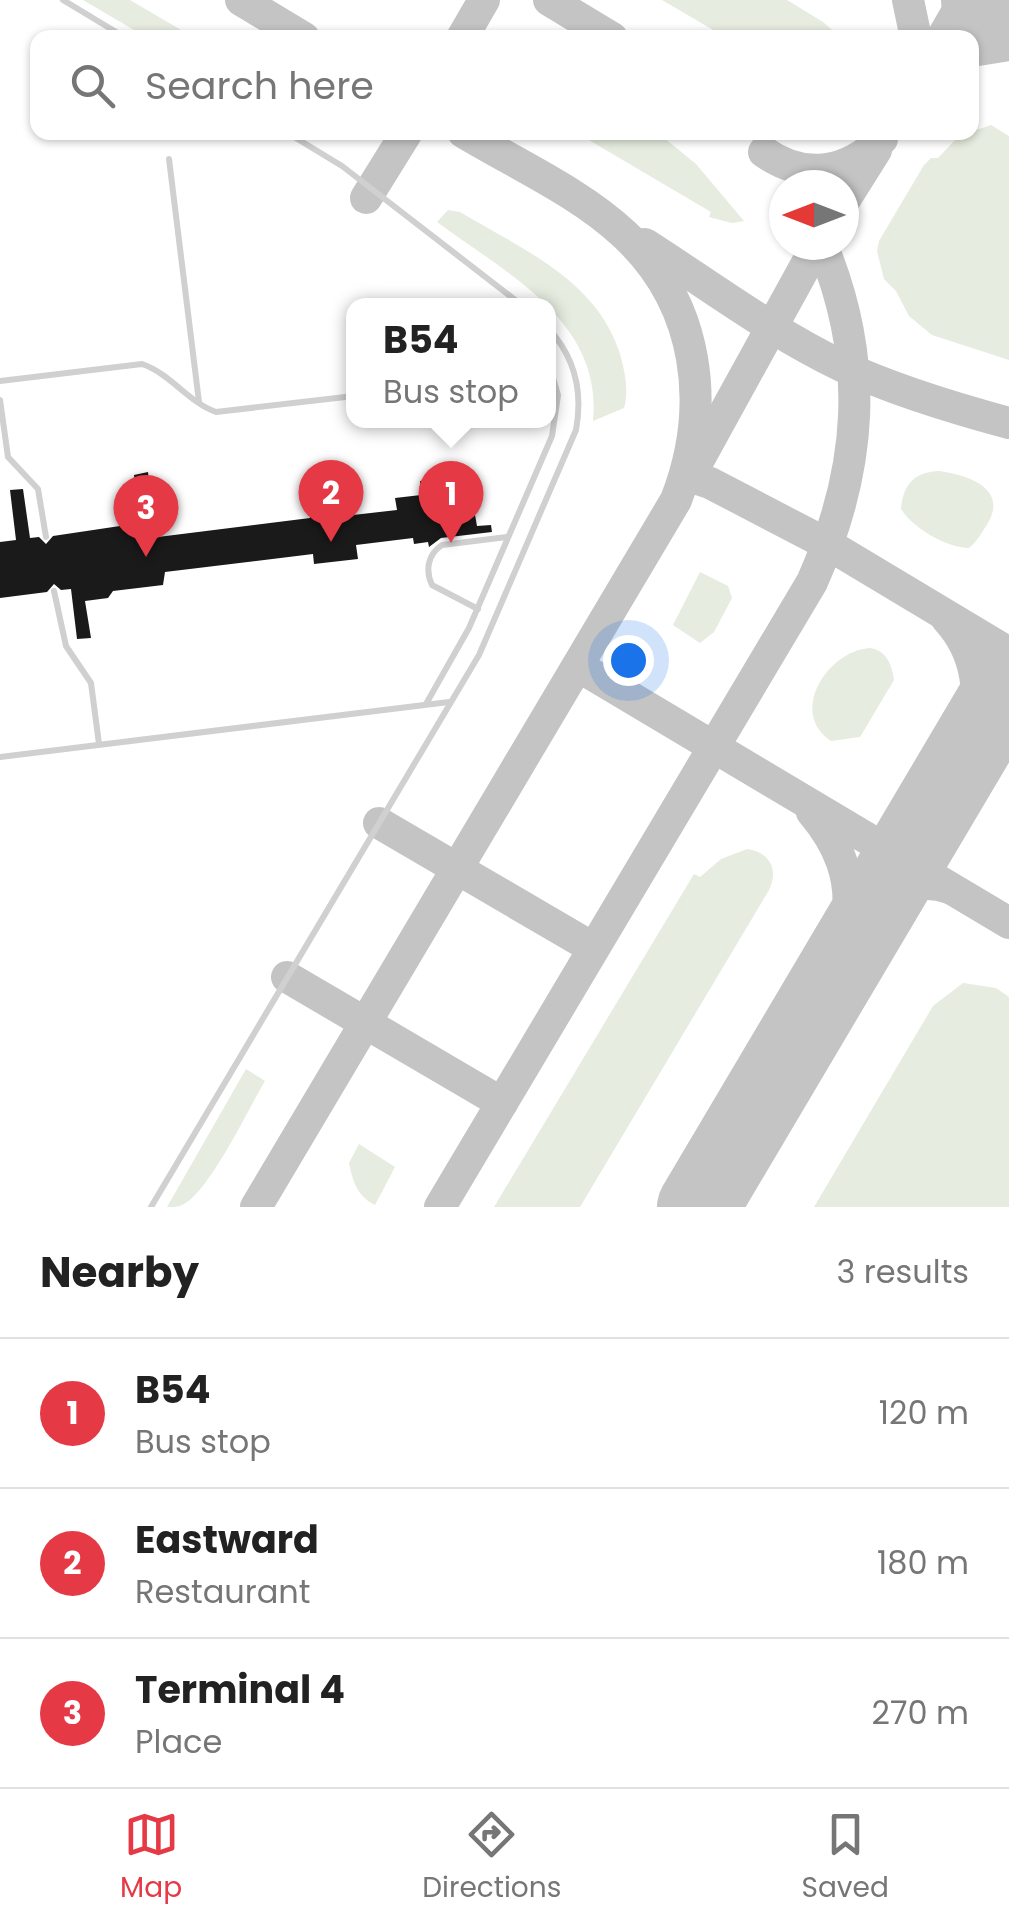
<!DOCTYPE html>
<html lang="en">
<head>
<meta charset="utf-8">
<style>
  :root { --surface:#fff; --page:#f2f2f2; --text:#222; --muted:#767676; --line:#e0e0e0; --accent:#e63946 }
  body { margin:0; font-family:Poppins,sans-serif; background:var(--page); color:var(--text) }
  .compass { position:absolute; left:769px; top:170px; width:90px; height:90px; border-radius:50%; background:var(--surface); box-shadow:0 2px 8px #0004; rotate:270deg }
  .you { position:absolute; left:628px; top:660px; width:35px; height:35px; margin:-25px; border:8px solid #fff; border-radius:50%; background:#1a73e8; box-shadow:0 0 0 15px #1a73e833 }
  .badge { display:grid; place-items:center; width:65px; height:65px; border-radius:50%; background:var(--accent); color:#fff; font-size:32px; font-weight:700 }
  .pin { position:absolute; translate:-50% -82px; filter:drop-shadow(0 2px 5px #0008) }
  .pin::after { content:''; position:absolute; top:52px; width:35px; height:30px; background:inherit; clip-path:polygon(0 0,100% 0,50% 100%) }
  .popup { position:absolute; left:346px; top:298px; width:210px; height:130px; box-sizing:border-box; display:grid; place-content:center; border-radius:20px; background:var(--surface); filter:drop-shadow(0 2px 8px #0005); font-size:32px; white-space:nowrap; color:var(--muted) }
  .popup b { font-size:38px; color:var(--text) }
  .popup::after { content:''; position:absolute; left:50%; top:100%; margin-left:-20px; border:20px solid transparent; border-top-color:var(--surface) }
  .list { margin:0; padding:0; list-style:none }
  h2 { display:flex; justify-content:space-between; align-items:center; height:130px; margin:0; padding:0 40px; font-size:42px }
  h2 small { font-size:32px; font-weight:400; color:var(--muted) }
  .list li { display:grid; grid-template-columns:65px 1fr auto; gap:30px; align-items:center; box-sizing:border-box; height:150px; padding:0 40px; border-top:2px solid var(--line) }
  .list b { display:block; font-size:38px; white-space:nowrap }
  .list p { margin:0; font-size:32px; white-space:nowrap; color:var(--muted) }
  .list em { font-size:32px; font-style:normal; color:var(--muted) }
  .icon { flex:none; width:55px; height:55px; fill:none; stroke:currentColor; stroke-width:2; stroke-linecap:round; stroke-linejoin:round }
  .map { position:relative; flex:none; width:1009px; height:1207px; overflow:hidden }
  .search { position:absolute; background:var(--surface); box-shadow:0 2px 8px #0004; left:30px; right:30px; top:30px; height:110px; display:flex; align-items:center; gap:25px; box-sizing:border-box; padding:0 35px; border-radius:20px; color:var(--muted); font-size:38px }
  .sheet { height:580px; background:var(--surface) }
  nav { display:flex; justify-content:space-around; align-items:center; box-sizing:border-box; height:140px; border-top:2px solid var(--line); background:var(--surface); font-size:28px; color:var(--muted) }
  nav a { display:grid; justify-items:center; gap:5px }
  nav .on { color:var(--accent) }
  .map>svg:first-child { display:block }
</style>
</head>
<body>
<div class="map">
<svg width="1009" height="1207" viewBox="0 0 1009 1207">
  <rect width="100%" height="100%" fill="#fff"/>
  <g fill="#e6ecdf">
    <polygon points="83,0 130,0 193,37 146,37"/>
    <polygon points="662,0 787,0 823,22 840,37 725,37"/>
    <polygon points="991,125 1009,136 1009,360 932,335 909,316 896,291 884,279 877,251 879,241 924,165 931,158 938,158 959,136"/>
    <polygon points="577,133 658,133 696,164 744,221 732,223 709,217 711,212"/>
    <path d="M448,210L460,212C522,249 597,280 620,354C625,372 629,391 624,408L593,421C603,321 507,274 437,222Z"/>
    <path d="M939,471C968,475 1008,488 988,523C982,532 977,542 969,548C947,548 913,528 901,509C903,484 915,472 939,471Z"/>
    <polygon points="700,572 728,586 732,598 714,632 700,643 673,625"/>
    <path d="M870,648C886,650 892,665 894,680L860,737L831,741C788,713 827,651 870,648Z"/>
    <path d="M747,849C770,852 779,870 769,890L580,1207H494L694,874L700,877L721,859Z"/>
    <polygon points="963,983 996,988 1009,997 1009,1207 814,1207 933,1006"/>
    <path d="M246,1069L265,1081C248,1109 209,1193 182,1205C178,1207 172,1207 167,1207Z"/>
    <path d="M359,1144L395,1167L375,1205C357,1196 353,1182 349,1163Z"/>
  </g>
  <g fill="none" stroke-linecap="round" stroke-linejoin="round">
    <g stroke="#c4c4c4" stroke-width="32">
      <polyline points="241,0 304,38"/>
      <polyline points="549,0 612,38"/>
      <polyline points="908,0 916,38"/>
      <polyline points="462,38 484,0"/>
      <polyline points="942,38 964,0"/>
      <polyline points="972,51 1009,45"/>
      <path d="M764,152C805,181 848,173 882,139"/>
      <polyline points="366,198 407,132"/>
      <polyline points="844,201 876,150"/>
      <path d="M645,244C709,285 773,333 842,366C894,390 953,408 1009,423"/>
      <polyline points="698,461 817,245"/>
      <polyline points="686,475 710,483 829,545 1009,653"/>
      <path d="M947,619C980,655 980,695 974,740"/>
      <polyline points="578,666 1009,923"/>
      <path d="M812,812C870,881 850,938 814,1011"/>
      <polyline points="379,823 593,948"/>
      <path d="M860,933C883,902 907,873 949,888"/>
      <polyline points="287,977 502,1103"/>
      <path d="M256,1207L676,500C712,407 700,304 624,234C579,192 516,164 463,132"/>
      <path d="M440,1207L812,582C863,468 870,361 822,245"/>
    </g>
    <g stroke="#c4c4c4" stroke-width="82">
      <polyline points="982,0 1009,16"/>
      <polyline points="698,1207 1009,682"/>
    </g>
  </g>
  <polygon fill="#1a1a1a" points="148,472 153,518 157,517 158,537 310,518 309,506 351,501 353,515 397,510 395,498 421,495 420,481 468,476 477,526 491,525 492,532 441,538 429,547 428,542 414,544 413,538 356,545 358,559 314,564 313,554 165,572 163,585 113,591 108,598 85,601 91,638 77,639 71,589 61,590 54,584 47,592 0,598 0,542 16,540 10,490 23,489 30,538 39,537 46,544 53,536 140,523 134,475"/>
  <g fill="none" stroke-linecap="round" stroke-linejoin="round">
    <g stroke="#d0d0d0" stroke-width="6">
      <polyline points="63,0 126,38"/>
      <polyline points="286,132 342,166 523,306"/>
      <polyline points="169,159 199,402"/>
      <path d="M0,381L142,364C171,374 188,402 216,412L354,396"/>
      <polyline points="0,400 8,457 38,489 46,537"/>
      <polyline points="54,591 66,646 91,683 99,744"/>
      <path d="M478,609L432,585C425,570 428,554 442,545L507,537"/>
      <polyline points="426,704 469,628 552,436 558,395 548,361"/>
      <polyline points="0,757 449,702"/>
      <path d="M151,1207L479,655L576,430C583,392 575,357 548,328"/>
    </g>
  </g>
</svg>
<svg class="compass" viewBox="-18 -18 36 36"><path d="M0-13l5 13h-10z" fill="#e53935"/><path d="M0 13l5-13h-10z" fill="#767676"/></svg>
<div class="you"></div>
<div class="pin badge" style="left:451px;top:543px">1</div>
<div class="popup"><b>B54</b>Bus stop</div>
<div class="pin badge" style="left:331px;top:542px">2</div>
<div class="pin badge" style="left:146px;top:557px">3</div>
<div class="search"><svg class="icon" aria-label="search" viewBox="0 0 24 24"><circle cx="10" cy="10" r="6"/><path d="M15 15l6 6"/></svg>Search here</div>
</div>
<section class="sheet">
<h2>Nearby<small>3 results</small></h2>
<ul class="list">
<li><span class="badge">1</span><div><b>B54</b><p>Bus stop</p></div><em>120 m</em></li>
<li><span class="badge">2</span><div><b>Eastward</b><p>Restaurant</p></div><em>180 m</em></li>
<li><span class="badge">3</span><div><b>Terminal 4</b><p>Place</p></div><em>270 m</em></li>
</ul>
</section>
<nav>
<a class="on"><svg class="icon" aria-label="map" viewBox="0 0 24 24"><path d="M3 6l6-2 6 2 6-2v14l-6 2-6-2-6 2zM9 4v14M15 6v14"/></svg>Map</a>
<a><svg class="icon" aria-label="directions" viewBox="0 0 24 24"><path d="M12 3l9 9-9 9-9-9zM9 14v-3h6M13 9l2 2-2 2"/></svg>Directions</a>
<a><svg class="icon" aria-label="saved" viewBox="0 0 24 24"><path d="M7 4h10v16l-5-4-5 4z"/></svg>Saved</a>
</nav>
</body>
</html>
